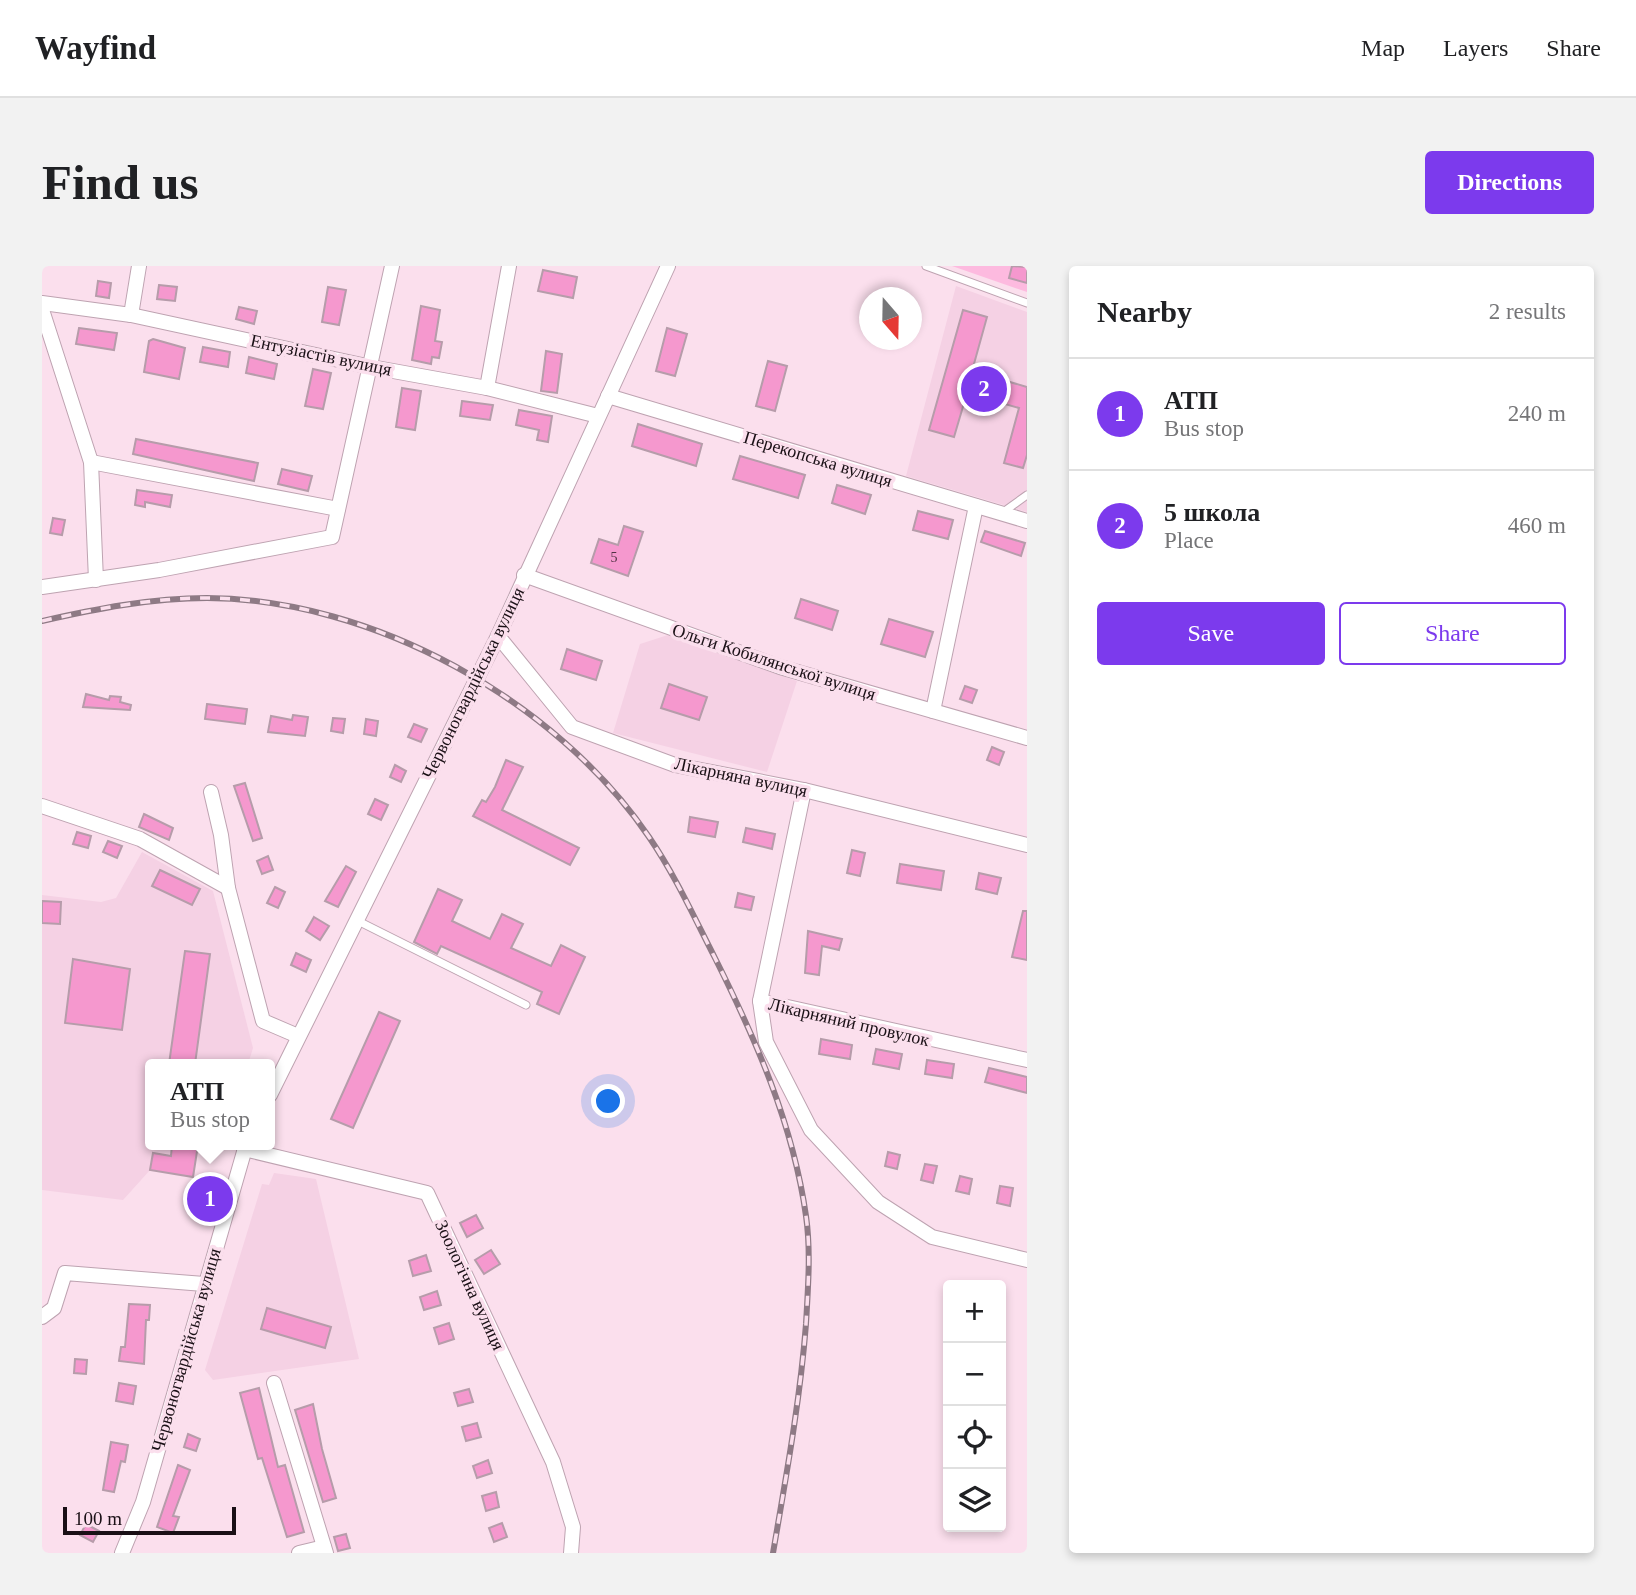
<!DOCTYPE html>
<html lang="en">
<head>
<meta charset="utf-8">
<style>
  :root { --surface:#fff; --page:#f2f2f2; --text:#202124; --muted:#757577; --line:#e0e0e0; --accent:#7c3aed }
  body { margin:0; font-family:Georgia,serif; background:var(--page); color:var(--text) }
  .controls { position:absolute; right:21px; bottom:21px; display:grid; overflow:hidden; border-radius:7px; box-shadow:0 4px 10px #0003 }
  .controls button { width:63px; height:63px; display:grid; place-items:center; padding:0; border:0; border-bottom:2px solid var(--line); background:var(--surface); color:var(--text); font:35px sans-serif }
  .compass { position:absolute; left:817px; top:21px; width:63px; height:63px; border-radius:50%; background:var(--surface); box-shadow:0 4px 10px #0003; rotate:160deg }
  .scale { position:absolute; left:21px; bottom:18px; width:173px; box-sizing:border-box; padding-left:7px; border:4px solid #1a1016; border-top:0; font-size:19px; line-height:24px; white-space:nowrap; color:#1a1016; -webkit-text-stroke:5px #fbdfed; paint-order:stroke }
  .you { position:absolute; left:567px; top:836px; width:24px; height:24px; margin:-18px; border:5px solid #fff; border-radius:50%; background:#1a73e8; box-shadow:0 0 0 10px #1a73e833 }
  .badge { display:grid; place-items:center; width:46px; height:46px; border-radius:50%; background:var(--accent); color:#fff; font-size:23px; font-weight:700 }
  .pin { position:absolute; translate:-50% -50%; border:4px solid #fff; box-shadow:0 2px 7px #0006 }
  .popup { position:absolute; left:103px; top:793px; width:130px; height:91px; box-sizing:border-box; display:grid; place-content:center; border-radius:7px; background:var(--surface); filter:drop-shadow(0 2px 5px #0005); font-size:23px; white-space:nowrap; color:var(--muted) }
  .popup b { font-size:26px; color:var(--text) }
  .popup::after { content:''; position:absolute; left:50%; top:100%; margin-left:-14px; border:14px solid transparent; border-top-color:var(--surface) }
  .list { margin:0; padding:0; list-style:none }
  h2 { display:flex; justify-content:space-between; align-items:center; height:91px; margin:0; padding:0 28px; font-size:30px }
  h2 small { font-size:23px; font-weight:400; color:var(--muted) }
  .list li { display:grid; grid-template-columns:46px 1fr auto; gap:21px; align-items:center; box-sizing:border-box; height:112px; padding:0 28px; border-top:2px solid var(--line) }
  .list b { display:block; font-size:26px; white-space:nowrap }
  .list p { margin:0; font-size:23px; white-space:nowrap; color:var(--muted) }
  .list em { font-size:23px; font-style:normal; color:var(--muted) }
  .actions { display:flex; gap:14px; padding:21px 28px }
  .actions a { flex:1; padding:16px 0; border:2px solid var(--accent); border-radius:7px; text-align:center; font-size:24px; color:var(--accent) }
  .actions .main { background:var(--accent); color:#fff }
  .icon { flex:none; width:38px; height:38px; fill:none; stroke:currentColor; stroke-width:2; stroke-linecap:round; stroke-linejoin:round }
  .map { position:relative; flex:none; width:985px; height:1287px; overflow:hidden; border-radius:7px }
  header { display:flex; align-items:center; gap:42px; box-sizing:border-box; height:98px; padding:0 35px; background:var(--surface); border-bottom:2px solid var(--line) }
  header strong { font-size:33px }
  nav { display:flex; gap:38px; margin-inline-start:auto; font-size:24px }
  .intro { display:flex; align-items:center; justify-content:space-between; box-sizing:border-box; height:168px; padding:0 42px }
  h1 { margin:0; font-size:49px }
  .button { padding:18px 32px; border-radius:7px; background:var(--accent); color:#fff; font-size:24px; font-weight:700 }
  main { display:flex; gap:42px; padding:0 42px }
  aside { flex:1; background:var(--surface); border-radius:7px; box-shadow:0 4px 10px #0003 }
  .map>svg:first-child { display:block }
</style>
</head>
<body>
<header>
<strong>Wayfind</strong>
<nav><a>Map</a><a>Layers</a><a>Share</a></nav>
</header>
<div class="intro"><h1>Find us</h1><a class="button">Directions</a></div>
<main>
<div class="map">
<svg width="985" height="1287" viewBox="0 0 985 1287">
  <rect width="100%" height="100%" fill="#fbdfed"/>
  <g fill="#f5d1e4">
    <polygon points="914,20 985,46 985,246 864,210"/>
    <polygon points="626,369 755,415 725,506 571,467 598,378"/>
    <polygon points="100,586 171,625 211,782 206,798 108,798 108,879 155,879 152,911 108,904 81,934 0,924 0,629 59,636 74,632"/>
    <polygon points="232,907 274,913 317,1093 171,1114 163,1104 220,918 227,919"/>
  </g>
  <polygon fill="#fdbadf" points="910,0 985,0 985,26"/>
  <g fill="#f598ce" stroke="#b69caa" stroke-width="2">
    <polygon points="970,0 985,1 985,17 967,12"/>
    <polygon points="501,4 535,11 531,32 496,25"/>
    <polygon points="56,15 69,17 67,32 54,30"/>
    <polygon points="117,19 135,21 133,35 115,33"/>
    <polygon points="286,21 304,24 297,59 280,56"/>
    <polygon points="379,40 398,44 393,75 400,76 397,92 390,91 389,98 370,94"/>
    <polygon points="197,41 215,45 212,58 194,53"/>
    <polygon points="921,44 945,51 930,105 985,121 985,189 981,202 962,197 977,142 925,127 912,171 887,164"/>
    <polygon points="37,62 75,67 72,84 34,78"/>
    <polygon points="625,62 645,68 633,110 614,105"/>
    <polygon points="111,73 143,82 137,113 102,106 107,75"/>
    <polygon points="161,81 188,86 186,101 158,96"/>
    <polygon points="504,85 520,88 515,127 499,125"/>
    <polygon points="207,91 235,98 232,113 204,107"/>
    <polygon points="726,95 745,100 733,145 714,140"/>
    <polygon points="271,103 289,107 281,143 263,140"/>
    <polygon points="360,122 379,125 373,164 354,161"/>
    <polygon points="420,135 451,139 448,154 418,150"/>
    <polygon points="477,144 510,150 506,176 495,174 497,164 474,159"/>
    <polygon points="596,158 660,178 654,200 590,180"/>
    <polygon points="94,173 216,197 212,215 91,188"/>
    <polygon points="698,190 763,209 756,232 691,213"/>
    <polygon points="240,203 270,210 266,225 236,218"/>
    <polygon points="795,219 829,229 823,248 790,237"/>
    <polygon points="95,224 130,229 128,241 103,236 103,241 93,239"/>
    <polygon points="876,245 911,254 906,273 871,264"/>
    <polygon points="11,252 23,254 20,269 8,267"/>
    <polygon points="582,260 601,266 586,310 549,297 557,273 576,279"/>
    <polygon points="943,265 983,277 979,290 939,276"/>
    <polygon points="759,333 796,345 790,364 753,352"/>
    <polygon points="847,353 891,366 883,391 839,378"/>
    <polygon points="525,383 560,395 554,414 519,403"/>
    <polygon points="627,418 665,431 657,454 619,442"/>
    <polygon points="923,420 935,424 930,437 918,433"/>
    <polygon points="44,428 67,434 68,430 79,431 78,436 89,439 88,444 41,441"/>
    <polygon points="165,438 205,443 203,458 163,453"/>
    <polygon points="251,449 266,451 263,470 226,466 229,450 250,454"/>
    <polygon points="291,452 303,453 301,467 289,465"/>
    <polygon points="324,453 336,455 334,470 322,468"/>
    <polygon points="372,458 385,463 379,476 366,471"/>
    <polygon points="950,481 962,486 957,499 945,494"/>
    <polygon points="464,494 481,501 460,544 537,582 528,599 431,550 440,534 444,536 453,521"/>
    <polygon points="353,499 364,505 359,516 348,511"/>
    <polygon points="203,517 220,572 211,575 192,520"/>
    <polygon points="333,533 346,539 339,554 326,548"/>
    <polygon points="102,548 131,562 127,574 97,561"/>
    <polygon points="648,551 676,556 673,571 646,566"/>
    <polygon points="704,562 733,568 730,583 701,576"/>
    <polygon points="35,566 49,570 46,582 31,578"/>
    <polygon points="66,575 80,580 75,592 61,586"/>
    <polygon points="810,584 823,587 818,610 805,607"/>
    <polygon points="226,590 231,604 220,608 215,595"/>
    <polygon points="858,598 902,605 899,624 855,617"/>
    <polygon points="304,600 314,606 296,641 283,635"/>
    <polygon points="118,604 158,623 150,639 110,620"/>
    <polygon points="937,607 959,612 955,628 934,623"/>
    <polygon points="233,621 243,626 236,642 225,637"/>
    <polygon points="396,623 420,634 410,655 448,673 460,648 481,658 469,682 509,700 519,679 543,691 517,748 495,738 500,726 399,680 395,688 372,676"/>
    <polygon points="696,627 712,631 709,644 693,641"/>
    <polygon points="0,635 19,636 18,658 0,657"/>
    <polygon points="981,645 985,645 985,694 970,691"/>
    <polygon points="272,651 287,660 278,674 264,665"/>
    <polygon points="766,665 800,673 797,684 780,680 777,709 763,707"/>
    <polygon points="143,685 168,688 153,798 127,798"/>
    <polygon points="254,687 269,694 264,706 249,699"/>
    <polygon points="31,693 88,703 80,764 23,757"/>
    <polygon points="337,746 358,755 311,862 289,853"/>
    <polygon points="779,773 810,779 808,793 777,788"/>
    <polygon points="834,783 860,788 857,803 831,798"/>
    <polygon points="885,794 912,798 910,812 883,808"/>
    <polygon points="947,802 985,811 985,827 943,816"/>
    <polygon points="130,879 156,879 151,911 108,904 111,887 129,890"/>
    <polygon points="846,886 858,889 855,903 843,900"/>
    <polygon points="883,898 895,900 891,917 879,914"/>
    <polygon points="918,910 930,913 927,928 914,925"/>
    <polygon points="958,920 971,922 968,940 955,937"/>
    <polygon points="434,949 441,962 425,971 418,957"/>
    <polygon points="449,984 458,998 442,1008 433,994"/>
    <polygon points="384,989 389,1005 371,1010 367,995"/>
    <polygon points="395,1025 399,1039 382,1044 378,1031"/>
    <polygon points="87,1038 108,1039 107,1054 104,1054 102,1098 77,1095 79,1081 83,1081"/>
    <polygon points="225,1042 289,1061 283,1082 219,1063"/>
    <polygon points="407,1057 412,1073 397,1078 392,1062"/>
    <polygon points="33,1093 45,1094 44,1108 32,1107"/>
    <polygon points="77,1117 94,1120 91,1138 74,1135"/>
    <polygon points="217,1122 236,1201 243,1199 262,1266 245,1271 220,1192 216,1193 198,1127"/>
    <polygon points="427,1123 431,1136 416,1140 412,1127"/>
    <polygon points="271,1138 280,1183 294,1232 281,1236 253,1144"/>
    <polygon points="435,1157 439,1171 424,1175 420,1161"/>
    <polygon points="146,1168 158,1173 154,1185 142,1181"/>
    <polygon points="69,1176 86,1179 83,1196 79,1195 72,1226 61,1224"/>
    <polygon points="446,1194 450,1207 435,1212 431,1200"/>
    <polygon points="136,1199 148,1204 131,1250 137,1251 131,1267 115,1261"/>
    <polygon points="454,1226 457,1241 444,1245 440,1230"/>
    <polygon points="460,1257 465,1271 452,1276 447,1262"/>
    <polygon points="44,1258 57,1265 51,1276 38,1269"/>
    <polygon points="304,1268 308,1282 296,1285 292,1271"/>
  </g>
  <g fill="none" stroke-linecap="round" stroke-linejoin="round">
    <g stroke="#bea3b1" stroke-width="9">
      <g id="lane">
        <polyline points="884,0 985,37"/>
        <polyline points="960,247 985,229"/>
        <polyline points="314,654 484,739"/>
      </g>
    </g>
    <g stroke="#bea3b1" stroke-width="16">
      <g id="street">
        <polyline points="0,37 89,49 329,101 445,122 556,150"/>
        <polyline points="0,44 49,196 54,314"/>
        <polyline points="89,49 97,0"/>
        <polyline points="445,122 467,0"/>
        <polyline points="566,130 985,255"/>
        <polyline points="49,196 296,243"/>
        <polyline points="482,309 738,401 985,472"/>
        <polyline points="0,321 117,304 290,271 350,0"/>
        <polyline points="456,370 530,461 633,499 762,524 985,579"/>
        <polyline points="891,445 934,240"/>
        <polyline points="762,524 718,735 985,794"/>
        <polyline points="169,526 179,569 186,622 221,755 256,770"/>
        <polyline points="0,540 98,573 186,622"/>
        <polyline points="718,735 724,776 769,864 836,936 890,971 985,994"/>
        <polyline points="228,829 456,370 626,0"/>
        <polyline points="202,883 385,927 511,1196 531,1261 529,1287"/>
        <polyline points="0,1051 12,1042 23,1007 162,1018"/>
        <polyline points="232,1117 284,1287"/>
        <polyline points="80,1287 101,1236 204,879"/>
        <polyline points="257,1287 282,1281"/>
      </g>
    </g>
    <use href="#lane" stroke="#fff" stroke-width="7"/>
    <use href="#street" stroke="#fff" stroke-width="14"/>
    <g stroke="#8e7a85" stroke-width="6">
      <path id="rail" d="M0,355C53,343 109,332 165,332C331,333 514,434 607,571C633,609 652,651 673,692C714,774 751,858 764,950C769,985 766,1022 764,1058C758,1135 744,1211 731,1287"/>
    </g>
    <use href="#rail" stroke="#fbdfed" stroke-width="3.5" stroke-dasharray="10" stroke-linecap="butt"/>
  </g>
  <g text-anchor="middle" dominant-baseline="central" stroke-width="7" stroke-linejoin="round" paint-order="stroke">
    <g font-size="14" fill="#513244">
      <text x="572" y="291">5</text>
    </g>
    <g font-size="18" fill="#1a1016" stroke="#fbdfed">
      <text transform="translate(279 89) rotate(12)">Ентузіастів вулиця</text>
      <text transform="translate(776 193) rotate(17)">Перекопська вулиця</text>
      <text transform="translate(732 396) rotate(18)">Ольги Кобилянської вулиця</text>
      <text transform="translate(431 417) rotate(-64)">Червоногвардійська вулиця</text>
      <text transform="translate(699 511) rotate(12)">Лікарняна вулиця</text>
      <text transform="translate(807 756) rotate(13)">Лікарняний провулок</text>
      <text transform="translate(428 1019) rotate(65)">Зоологічна вулиця</text>
      <text transform="translate(144 1084) rotate(-74)">Червоногвардійська вулиця</text>
    </g>
  </g>
</svg>
<div class="controls">
<button>+</button>
<button>−</button>
<button><svg class="icon" aria-label="locate" viewBox="0 0 24 24"><circle cx="12" cy="12" r="6"/><path d="M12 2v4M12 18v4M2 12h4M18 12h4"/></svg></button>
<button><svg class="icon" aria-label="layers" viewBox="0 0 24 24"><path d="M12 4l9 5-9 5-9-5zM3 14l9 5 9-5"/></svg></button>
</div>
<svg class="compass" viewBox="-18 -18 36 36"><path d="M0-13l5 13h-10z" fill="#e53935"/><path d="M0 13l5-13h-10z" fill="#757577"/></svg>
<div class="scale">100 m</div>
<div class="you"></div>
<div class="pin badge" style="left:168px;top:933px">1</div>
<div class="popup"><b>АТП</b>Bus stop</div>
<div class="pin badge" style="left:942px;top:123px">2</div>
</div>
<aside>
<h2>Nearby<small>2 results</small></h2>
<ul class="list">
<li><span class="badge">1</span><div><b>АТП</b><p>Bus stop</p></div><em>240 m</em></li>
<li><span class="badge">2</span><div><b>5 школа</b><p>Place</p></div><em>460 m</em></li>
</ul>
<div class="actions"><a class="main">Save</a><a>Share</a></div>
</aside>
</main>
</body>
</html>
